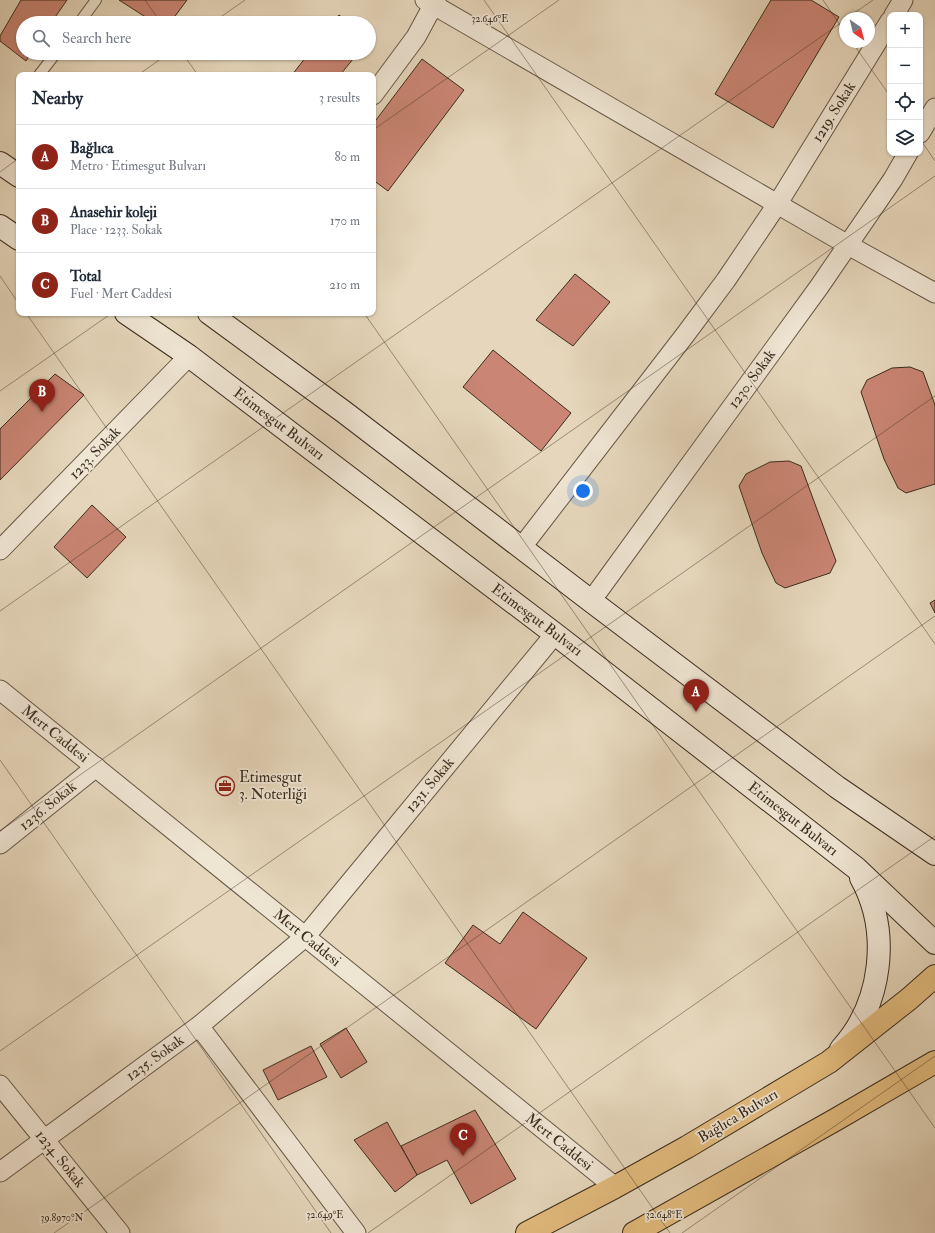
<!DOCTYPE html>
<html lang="en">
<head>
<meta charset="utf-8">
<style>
  :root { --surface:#fff; --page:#f6f6f7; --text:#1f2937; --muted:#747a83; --line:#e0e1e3; --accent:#8f2418 }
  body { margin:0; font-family:"IM FELL Double Pica",serif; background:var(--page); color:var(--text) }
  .controls { position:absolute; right:12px; top:12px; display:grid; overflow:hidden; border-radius:8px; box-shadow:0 1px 3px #0004 }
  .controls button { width:36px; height:36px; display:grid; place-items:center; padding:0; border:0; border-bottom:1px solid var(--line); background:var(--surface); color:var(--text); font:20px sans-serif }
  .compass { position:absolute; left:839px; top:12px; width:36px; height:36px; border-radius:50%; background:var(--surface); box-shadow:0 1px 3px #0004; rotate:145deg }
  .you { position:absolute; left:583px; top:491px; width:14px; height:14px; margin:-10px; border:3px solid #fff; border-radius:50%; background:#1a73e8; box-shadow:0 0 0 6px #1a73e833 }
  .badge { display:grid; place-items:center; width:26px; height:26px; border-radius:50%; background:var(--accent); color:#fff; font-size:13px; font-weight:700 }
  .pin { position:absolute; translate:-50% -33px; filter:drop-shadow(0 1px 2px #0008) }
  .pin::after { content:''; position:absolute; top:21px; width:14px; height:12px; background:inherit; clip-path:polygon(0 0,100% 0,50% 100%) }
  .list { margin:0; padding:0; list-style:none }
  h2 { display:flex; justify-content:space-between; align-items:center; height:52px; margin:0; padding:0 16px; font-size:17px }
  h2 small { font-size:13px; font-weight:400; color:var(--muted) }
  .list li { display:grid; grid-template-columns:26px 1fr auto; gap:12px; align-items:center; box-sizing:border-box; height:64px; padding:0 16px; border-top:1px solid var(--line) }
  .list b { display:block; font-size:15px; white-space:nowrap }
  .list p { margin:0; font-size:13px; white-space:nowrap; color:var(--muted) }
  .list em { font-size:13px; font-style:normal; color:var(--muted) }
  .icon { flex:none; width:22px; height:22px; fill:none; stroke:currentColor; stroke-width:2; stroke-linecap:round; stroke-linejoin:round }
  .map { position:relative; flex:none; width:935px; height:1233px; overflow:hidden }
  .search { position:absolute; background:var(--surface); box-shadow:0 1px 3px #0004; left:16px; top:16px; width:360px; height:44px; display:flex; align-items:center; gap:10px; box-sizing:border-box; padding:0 14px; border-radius:22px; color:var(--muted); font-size:15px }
  .panel { position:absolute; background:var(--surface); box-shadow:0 1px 3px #0004; left:16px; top:72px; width:360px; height:244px; border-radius:8px }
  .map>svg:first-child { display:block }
</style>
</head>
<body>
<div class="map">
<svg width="935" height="1233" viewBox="0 0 935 1233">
  <rect width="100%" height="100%" fill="#e6d7bc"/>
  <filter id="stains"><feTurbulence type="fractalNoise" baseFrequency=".005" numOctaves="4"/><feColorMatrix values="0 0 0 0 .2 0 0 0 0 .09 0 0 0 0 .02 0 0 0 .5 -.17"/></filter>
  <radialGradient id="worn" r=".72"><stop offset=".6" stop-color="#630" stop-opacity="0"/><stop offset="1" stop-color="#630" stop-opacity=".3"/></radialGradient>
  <g fill="#ca8574" stroke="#3a2c1d">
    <polygon points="21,0 67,0 51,23 23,23 23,53 31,53 26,61 0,41 0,36"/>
    <polygon points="119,0 187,0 170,23 155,23"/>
    <polygon points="771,0 811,0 839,17 773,128 715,94"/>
    <polygon points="339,15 349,23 332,23"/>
    <polygon points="309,53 358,53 340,75 292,75"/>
    <polygon points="422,59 464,90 388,191 373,180 373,124"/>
    <polygon points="575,274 610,302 573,346 536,320"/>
    <polygon points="493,350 571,413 541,451 463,387"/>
    <polygon points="910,367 923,372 935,405 935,484 906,493 898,488 884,459 861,392 867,380 892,368"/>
    <polygon points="55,374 84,395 0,480 0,429"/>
    <polygon points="789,461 801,466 836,561 830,573 785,588 776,583 762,553 739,486 746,474 770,462"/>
    <polygon points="92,505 126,537 87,578 54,547"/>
    <polygon points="935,600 935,613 930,603"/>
    <polygon points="523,912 587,958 536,1029 445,963 473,925 500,944"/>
    <polygon points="346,1028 367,1062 341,1078 320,1044"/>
    <polygon points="311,1046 327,1077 278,1100 263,1070"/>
    <polygon points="475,1110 516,1179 471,1204 447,1160 417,1175 401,1146"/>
    <polygon points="387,1122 417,1175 395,1192 354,1140"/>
  </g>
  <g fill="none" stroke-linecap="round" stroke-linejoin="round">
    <g stroke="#655745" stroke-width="12">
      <g id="lane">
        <polyline points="79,23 96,0"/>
        <polyline points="39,75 56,53"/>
      </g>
    </g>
    <g stroke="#655745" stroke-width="21">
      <g id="street">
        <polyline points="425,0 848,245 935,293"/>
        <polyline points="894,15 903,0"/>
        <polyline points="373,95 416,37 436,0"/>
        <polyline points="920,133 935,108"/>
        <polyline points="521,548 685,335 726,280 778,203 890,21"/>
        <polyline points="0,550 189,356"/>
        <polyline points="591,601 819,287 893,179 908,153"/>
        <polyline points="0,690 615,1187"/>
        <polyline points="0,844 96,767"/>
        <polyline points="199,1026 356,1233"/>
        <polyline points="0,1085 120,1233"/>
        <polyline points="0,1172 199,1026 305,937 555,634"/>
      </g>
    </g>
    <g stroke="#3a2c1d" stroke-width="24">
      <g id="secondary">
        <polyline points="0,163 19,176"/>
        <polyline points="0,226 19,239"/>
        <polyline points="126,313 189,356 555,634 856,868 935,943"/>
        <polyline points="209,313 344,412 591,601 837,787 935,854"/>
        <path d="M841,1049C882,1004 891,932 861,878"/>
      </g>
    </g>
    <g stroke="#3a2c1d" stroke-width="24">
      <g id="primary">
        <polyline points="527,1233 615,1187 687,1147 829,1062 909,999 935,976"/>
        <polyline points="634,1233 835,1120 935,1062"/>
      </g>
    </g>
    <use href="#lane" stroke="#efe5d3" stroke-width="10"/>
    <use href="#street" stroke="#efe5d3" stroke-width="19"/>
    <use href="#secondary" stroke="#efe5d3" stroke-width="22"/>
    <use href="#primary" stroke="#e3bc7e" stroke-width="22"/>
  </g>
  <path fill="none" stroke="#3a2c1d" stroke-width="1" stroke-opacity="0.45" d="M145,0L161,23M484,0L935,644M823,0L845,32M847,18L873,0M212,23L245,0M852,42L890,96M182,53L198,75M138,75L169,53M373,130L559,0M920,139L935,161M0,172L19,158M0,276L19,304M26,313L670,1233M364,313L935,1128M0,391L112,313M0,611L845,20M0,760L331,1233M0,831L935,176M0,1051L935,396M54,1233L935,616M368,1233L935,836M682,1233L935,1056"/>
  <defs>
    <g id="office-ring" transform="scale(1)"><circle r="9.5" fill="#efe5d3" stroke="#8f2418" stroke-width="1.5"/><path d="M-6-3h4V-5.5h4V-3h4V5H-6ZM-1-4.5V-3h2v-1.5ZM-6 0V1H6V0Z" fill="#8f2418"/></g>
  </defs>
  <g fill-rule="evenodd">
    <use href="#office-ring" x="225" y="786"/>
  </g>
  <g text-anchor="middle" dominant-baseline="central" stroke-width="3.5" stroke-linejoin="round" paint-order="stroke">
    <g font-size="15" fill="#3a2c1d" stroke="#efe5d3">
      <text transform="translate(834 112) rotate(-58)">1219. Sokak</text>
      <text transform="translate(752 379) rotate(-54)">1230. Sokak</text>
      <text transform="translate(279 424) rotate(37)">Etimesgut Bulvarı</text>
      <text transform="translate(95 453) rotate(-46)">1233. Sokak</text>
      <text transform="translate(537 620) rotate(37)">Etimesgut Bulvarı</text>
      <text transform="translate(55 734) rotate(39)">Mert Caddesi</text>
      <text transform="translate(430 785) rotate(-50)">1231. Sokak</text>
      <text transform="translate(48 806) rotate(-39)">1236. Sokak</text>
      <text transform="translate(793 819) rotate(38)">Etimesgut Bulvarı</text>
      <text transform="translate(307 938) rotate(39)">Mert Caddesi</text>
      <text transform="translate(155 1058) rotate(-36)">1235. Sokak</text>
      <text transform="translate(738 1116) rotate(-31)">Bağlıca Bulvarı</text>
      <text transform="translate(559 1142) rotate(39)">Mert Caddesi</text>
      <text transform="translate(60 1159) rotate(51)">1234. Sokak</text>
    </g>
    <g font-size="15" fill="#3a2c1d" stroke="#efe5d3" text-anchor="start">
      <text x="239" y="777">Etimesgut<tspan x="239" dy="17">3. Noterliği</tspan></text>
    </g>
  </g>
  <g font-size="10" text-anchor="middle" fill="#3a2c1d" stroke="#efe5d3" stroke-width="3.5" stroke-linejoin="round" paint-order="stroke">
    <text x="490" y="22">32.646°E</text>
    <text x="325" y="1218">32.649°E</text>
    <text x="664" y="1218">32.648°E</text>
    <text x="62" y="1221">39.8970°N</text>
  </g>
  <rect width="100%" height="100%" filter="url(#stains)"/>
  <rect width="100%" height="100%" fill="url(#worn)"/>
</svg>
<div class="controls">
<button>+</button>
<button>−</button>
<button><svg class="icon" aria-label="locate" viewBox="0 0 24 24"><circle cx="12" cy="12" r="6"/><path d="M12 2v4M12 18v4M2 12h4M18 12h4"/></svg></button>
<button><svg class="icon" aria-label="layers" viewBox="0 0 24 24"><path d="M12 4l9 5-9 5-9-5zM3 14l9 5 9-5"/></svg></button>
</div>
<svg class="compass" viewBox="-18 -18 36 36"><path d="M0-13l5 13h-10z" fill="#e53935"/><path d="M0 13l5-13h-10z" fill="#747a83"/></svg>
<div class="you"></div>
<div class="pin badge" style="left:696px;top:712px">A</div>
<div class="pin badge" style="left:42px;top:412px">B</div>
<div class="pin badge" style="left:463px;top:1156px">C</div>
<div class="search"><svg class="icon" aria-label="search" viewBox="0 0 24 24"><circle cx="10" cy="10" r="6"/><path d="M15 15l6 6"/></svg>Search here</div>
<section class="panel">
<h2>Nearby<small>3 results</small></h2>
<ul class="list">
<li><span class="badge">A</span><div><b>Bağlıca</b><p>Metro · Etimesgut Bulvarı</p></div><em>80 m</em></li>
<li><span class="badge">B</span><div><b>Anasehir koleji</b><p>Place · 1233. Sokak</p></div><em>170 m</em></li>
<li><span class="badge">C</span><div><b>Total</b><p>Fuel · Mert Caddesi</p></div><em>210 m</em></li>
</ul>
</section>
</div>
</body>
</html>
